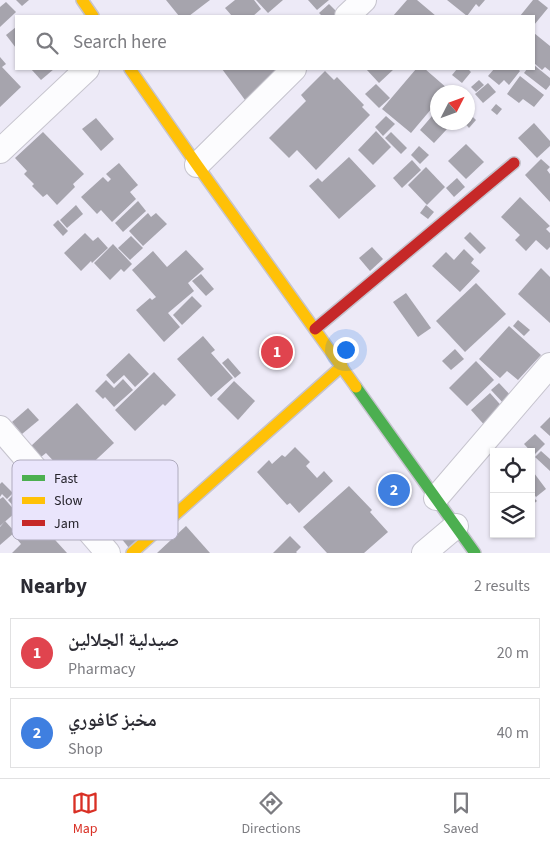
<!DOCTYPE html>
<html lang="en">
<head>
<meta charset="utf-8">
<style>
  :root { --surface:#fff; --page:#f2f2f3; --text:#2b2b33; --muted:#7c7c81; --line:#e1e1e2; --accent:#d93025 }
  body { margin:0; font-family:"Source Sans 3","Noto Naskh Arabic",sans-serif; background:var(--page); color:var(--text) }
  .controls { position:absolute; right:15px; bottom:15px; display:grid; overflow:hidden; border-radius:0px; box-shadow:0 1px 4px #0004 }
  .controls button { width:45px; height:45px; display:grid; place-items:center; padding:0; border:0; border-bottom:1px solid var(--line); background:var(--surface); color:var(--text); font:25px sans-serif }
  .compass { position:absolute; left:430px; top:85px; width:45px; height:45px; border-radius:50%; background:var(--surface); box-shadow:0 1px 4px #0004; rotate:48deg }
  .you { position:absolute; left:345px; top:349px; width:18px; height:18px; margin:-12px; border:4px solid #fff; border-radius:50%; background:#1a73e8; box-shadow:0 0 0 8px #1a73e833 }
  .badge { display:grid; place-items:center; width:32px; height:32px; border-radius:50%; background:var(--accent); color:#fff; font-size:16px; font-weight:700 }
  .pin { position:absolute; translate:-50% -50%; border:2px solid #fff; box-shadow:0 1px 5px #0006 }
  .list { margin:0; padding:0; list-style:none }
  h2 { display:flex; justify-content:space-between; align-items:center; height:65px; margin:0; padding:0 20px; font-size:21px }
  h2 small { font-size:16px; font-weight:400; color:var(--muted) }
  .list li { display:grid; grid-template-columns:32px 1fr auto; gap:15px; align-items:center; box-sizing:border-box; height:70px; margin:0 10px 10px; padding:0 10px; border:1px solid var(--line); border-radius:0px }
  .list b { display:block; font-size:19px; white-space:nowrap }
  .list p { margin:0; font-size:16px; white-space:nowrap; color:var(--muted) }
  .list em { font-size:16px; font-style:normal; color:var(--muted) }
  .icon { flex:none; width:28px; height:28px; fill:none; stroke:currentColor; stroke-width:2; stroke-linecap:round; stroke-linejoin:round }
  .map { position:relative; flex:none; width:550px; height:553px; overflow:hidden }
  .search { position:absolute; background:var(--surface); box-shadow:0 1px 4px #0004; left:15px; right:15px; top:15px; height:55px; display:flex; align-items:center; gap:12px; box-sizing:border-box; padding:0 18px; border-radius:0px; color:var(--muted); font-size:19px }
  .sheet { height:225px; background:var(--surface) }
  nav { display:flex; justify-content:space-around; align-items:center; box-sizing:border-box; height:70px; border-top:1px solid var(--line); background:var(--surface); font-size:14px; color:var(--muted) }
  nav a { display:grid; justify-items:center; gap:2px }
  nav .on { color:var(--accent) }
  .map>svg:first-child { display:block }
</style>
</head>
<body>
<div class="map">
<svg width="550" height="553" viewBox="0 0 550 553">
  <rect width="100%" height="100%" fill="#edeaf7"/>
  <g fill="#a6a4ad">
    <polygon points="16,0 29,0 22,6"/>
    <polygon points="166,0 210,0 189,16 179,16"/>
    <polygon points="235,0 254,0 261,9 253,16 232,16 225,8"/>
    <polygon points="256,0 283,0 268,13"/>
    <polygon points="308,0 329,0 317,10"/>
    <polygon points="407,0 417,0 436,16 393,16"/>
    <polygon points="447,0 485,0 479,7 476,4 467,16"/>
    <polygon points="533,0 538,0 548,8 534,25 534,16 520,16"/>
    <polygon points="6,2 16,12 0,27 0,7"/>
    <polygon points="329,4 341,16 322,16 319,13"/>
    <polygon points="16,27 16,48 6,35"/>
    <polygon points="534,33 550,46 550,71 545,67 542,70 534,63"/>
    <polygon points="0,57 6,64 2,67 21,87 0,107"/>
    <polygon points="534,65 550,78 550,85 546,90 524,73 527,69 534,69"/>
    <polygon points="31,69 54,69 41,80"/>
    <polygon points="222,69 286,69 245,100"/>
    <polygon points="366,69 394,69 379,83"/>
    <polygon points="416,69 425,69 448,89 445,92 438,92 438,101 411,133 382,109"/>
    <polygon points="457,69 468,69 471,72 462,83 452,75"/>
    <polygon points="494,69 518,69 520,71 509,85 504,80 499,85 488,76"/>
    <polygon points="325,71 334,80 337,77 364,105 362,107 370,115 316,170 297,150 289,158 269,138 306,101 301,95"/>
    <polygon points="520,76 544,95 534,107 523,99 519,103 507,94"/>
    <polygon points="479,80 484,85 476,92 471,87"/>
    <polygon points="488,83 496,92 483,103 475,94"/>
    <polygon points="376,84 390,98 379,108 365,94"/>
    <polygon points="496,104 502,109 497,115 491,110"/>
    <polygon points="470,114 476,120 469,128 464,122 468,122 468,116"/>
    <polygon points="386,116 395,124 383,136 375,127"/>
    <polygon points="432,116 438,121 438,122 439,122 447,129 434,143 420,130"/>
    <polygon points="96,118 114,139 101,151 82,129"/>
    <polygon points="534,123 550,141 550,146 537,158 518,138"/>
    <polygon points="376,131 391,147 373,165 358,150"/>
    <polygon points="43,132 84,174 73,184 75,187 57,205 47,194 43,197 32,186 34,184 24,174 27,171 15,158"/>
    <polygon points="391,132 407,148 401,154 385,138"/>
    <polygon points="466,144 484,162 466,179 448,161"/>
    <polygon points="419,146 429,155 420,164 411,155"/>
    <polygon points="349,157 376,186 339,219 309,186 318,178 322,182"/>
    <polygon points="541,159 550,167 547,170 550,174 550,202 525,175"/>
    <polygon points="412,160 421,170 402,188 393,178"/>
    <polygon points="119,163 138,185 130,192 136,199 112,222 101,210 97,214 81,197 103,177 108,182 111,179 106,174"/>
    <polygon points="426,167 445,187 427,205 408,185"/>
    <polygon points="457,178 465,187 454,197 446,188"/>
    <polygon points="520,197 550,226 546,229 550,233 550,247 547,250 536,240 526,251 515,240 520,235 501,217"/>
    <polygon points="138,201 146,211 123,232 115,223"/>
    <polygon points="76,205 83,214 67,228 60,220"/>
    <polygon points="426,205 434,212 428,219 420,213"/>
    <polygon points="148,213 151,217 156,213 167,224 143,246 129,231"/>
    <polygon points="58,220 68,231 63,236 53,225"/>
    <polygon points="470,232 486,248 480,254 464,238"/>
    <polygon points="85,233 93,241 98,237 108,248 92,263 91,261 81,271 64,253"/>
    <polygon points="131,236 143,248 130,260 118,248"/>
    <polygon points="113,244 132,264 124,272 121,269 110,280 94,263"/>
    <polygon points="372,247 383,259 370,271 359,258"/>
    <polygon points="464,249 474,259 471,263 480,271 460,292 432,266 446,252 454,260"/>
    <polygon points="186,250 204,269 188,283 194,291 168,313 180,327 164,342 136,310 150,298 152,300 156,297 132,270 153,251 167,267"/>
    <polygon points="541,268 550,277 550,323 518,294"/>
    <polygon points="201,274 214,289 206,296 192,281"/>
    <polygon points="476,283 506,314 465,352 436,321"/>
    <polygon points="406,293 431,328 418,337 393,302"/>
    <polygon points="192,296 202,306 182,325 173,315"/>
    <polygon points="518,320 530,330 524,336 513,326"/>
    <polygon points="509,326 541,355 518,380 507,371 500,378 479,359"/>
    <polygon points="203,336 215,350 211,353 233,378 211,397 177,359"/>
    <polygon points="455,349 464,359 451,370 442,361"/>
    <polygon points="129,353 149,374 135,387 124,375 114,384 106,375"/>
    <polygon points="228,358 241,373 235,378 222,363"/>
    <polygon points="476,361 494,380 467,406 449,388"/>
    <polygon points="154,372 176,395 165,406 163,404 135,431 115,410"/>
    <polygon points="123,379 133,390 114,407 105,397 103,399 95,391 106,380 114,388"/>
    <polygon points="234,381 255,401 238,420 217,399"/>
    <polygon points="499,383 512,397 504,404 491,390"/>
    <polygon points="490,393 506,411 487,428 471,410"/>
    <polygon points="77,403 114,443 68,486 55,473 60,468 46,453 41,457 31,446"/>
    <polygon points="28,408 39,420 22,434 12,422"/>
    <polygon points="550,417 550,436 540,427"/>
    <polygon points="535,434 545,444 534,455 524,444"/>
    <polygon points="295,447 310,462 306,466 317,478 324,471 333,481 299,513 290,503 287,505 257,472 269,460 272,464 282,455 285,457"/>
    <polygon points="541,451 550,459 550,471 535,457"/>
    <polygon points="531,469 546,489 536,497 531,491"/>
    <polygon points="2,482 13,493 7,499 2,494 0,497 0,484"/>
    <polygon points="349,486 372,510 370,512 388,532 364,553 327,553 303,527"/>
    <polygon points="14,494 22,503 15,508 8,500"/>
    <polygon points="531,495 537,501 531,506"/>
    <polygon points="3,497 16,512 0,526 0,499"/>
    <polygon points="41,514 51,525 46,530 67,553 12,553 21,544 16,538"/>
    <polygon points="142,519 151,529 129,548 121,538"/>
    <polygon points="5,521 15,532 0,545 0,527"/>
    <polygon points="186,526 210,553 157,553"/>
    <polygon points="290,536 301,547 296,552 297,553 273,553"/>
  </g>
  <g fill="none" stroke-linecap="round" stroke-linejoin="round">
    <g stroke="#c6c4ce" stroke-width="26">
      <g id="street">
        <polyline points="347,16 364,0"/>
        <polyline points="0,151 87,69"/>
        <polyline points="197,165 294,69"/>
        <polyline points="0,428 108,553"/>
        <polyline points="436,498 550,365"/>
        <polyline points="424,553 456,526"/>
      </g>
    </g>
    <g stroke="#c6c4ce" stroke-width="14">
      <polyline id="fast" points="356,387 475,553"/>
    </g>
    <g stroke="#c6c4ce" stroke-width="14">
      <g id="slow">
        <polyline points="82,0 93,16"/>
        <polyline points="130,69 197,165 356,387"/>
        <polyline points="132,553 342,366"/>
      </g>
    </g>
    <g stroke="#c6c4ce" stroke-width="14">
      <polyline id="jam" points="315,329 514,163"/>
    </g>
    <use href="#street" stroke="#fcfcfe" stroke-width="24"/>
    <use href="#fast" stroke="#4caf50" stroke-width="11"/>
    <use href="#slow" stroke="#ffc107" stroke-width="11"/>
    <use href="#jam" stroke="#c62828" stroke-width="11"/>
  </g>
  <rect x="12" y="460" width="166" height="80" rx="8" fill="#eae5fc" stroke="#afabbe" stroke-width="1"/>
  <rect x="22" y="475" width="23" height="6" fill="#4caf50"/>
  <rect x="22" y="497" width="23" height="7" fill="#ffc107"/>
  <rect x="22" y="520" width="23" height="6" fill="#c62828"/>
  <g font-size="14" fill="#26242c">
    <text x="54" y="483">Fast</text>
    <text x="54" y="505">Slow</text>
    <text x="54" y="528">Jam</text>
  </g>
</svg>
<div class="controls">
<button><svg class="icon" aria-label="locate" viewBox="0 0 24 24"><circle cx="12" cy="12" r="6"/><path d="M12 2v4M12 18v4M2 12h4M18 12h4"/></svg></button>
<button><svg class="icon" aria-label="layers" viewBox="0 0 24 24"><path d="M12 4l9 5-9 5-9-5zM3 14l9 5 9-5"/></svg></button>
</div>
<svg class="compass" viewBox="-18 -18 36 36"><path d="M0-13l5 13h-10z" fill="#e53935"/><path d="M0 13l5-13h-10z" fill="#7c7c81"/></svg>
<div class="you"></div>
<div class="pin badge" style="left:277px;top:352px;background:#e0444e">1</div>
<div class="pin badge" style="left:394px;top:490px;background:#3f7fe0">2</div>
<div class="search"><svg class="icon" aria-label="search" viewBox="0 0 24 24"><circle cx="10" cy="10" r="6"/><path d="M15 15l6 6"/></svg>Search here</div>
</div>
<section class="sheet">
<h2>Nearby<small>2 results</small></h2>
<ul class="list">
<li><span class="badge" style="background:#e0444e">1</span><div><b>صيدلية الجلالين</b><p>Pharmacy</p></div><em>20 m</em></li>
<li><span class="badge" style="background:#3f7fe0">2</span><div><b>مخبز كافوري</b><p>Shop</p></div><em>40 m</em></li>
</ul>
</section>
<nav>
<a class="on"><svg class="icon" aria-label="map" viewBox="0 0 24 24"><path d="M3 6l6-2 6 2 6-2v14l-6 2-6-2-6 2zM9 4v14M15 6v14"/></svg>Map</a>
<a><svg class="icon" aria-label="directions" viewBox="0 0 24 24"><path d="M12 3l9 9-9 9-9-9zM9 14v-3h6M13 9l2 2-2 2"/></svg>Directions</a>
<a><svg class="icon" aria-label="saved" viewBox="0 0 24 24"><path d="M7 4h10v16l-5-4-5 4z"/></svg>Saved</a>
</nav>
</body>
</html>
